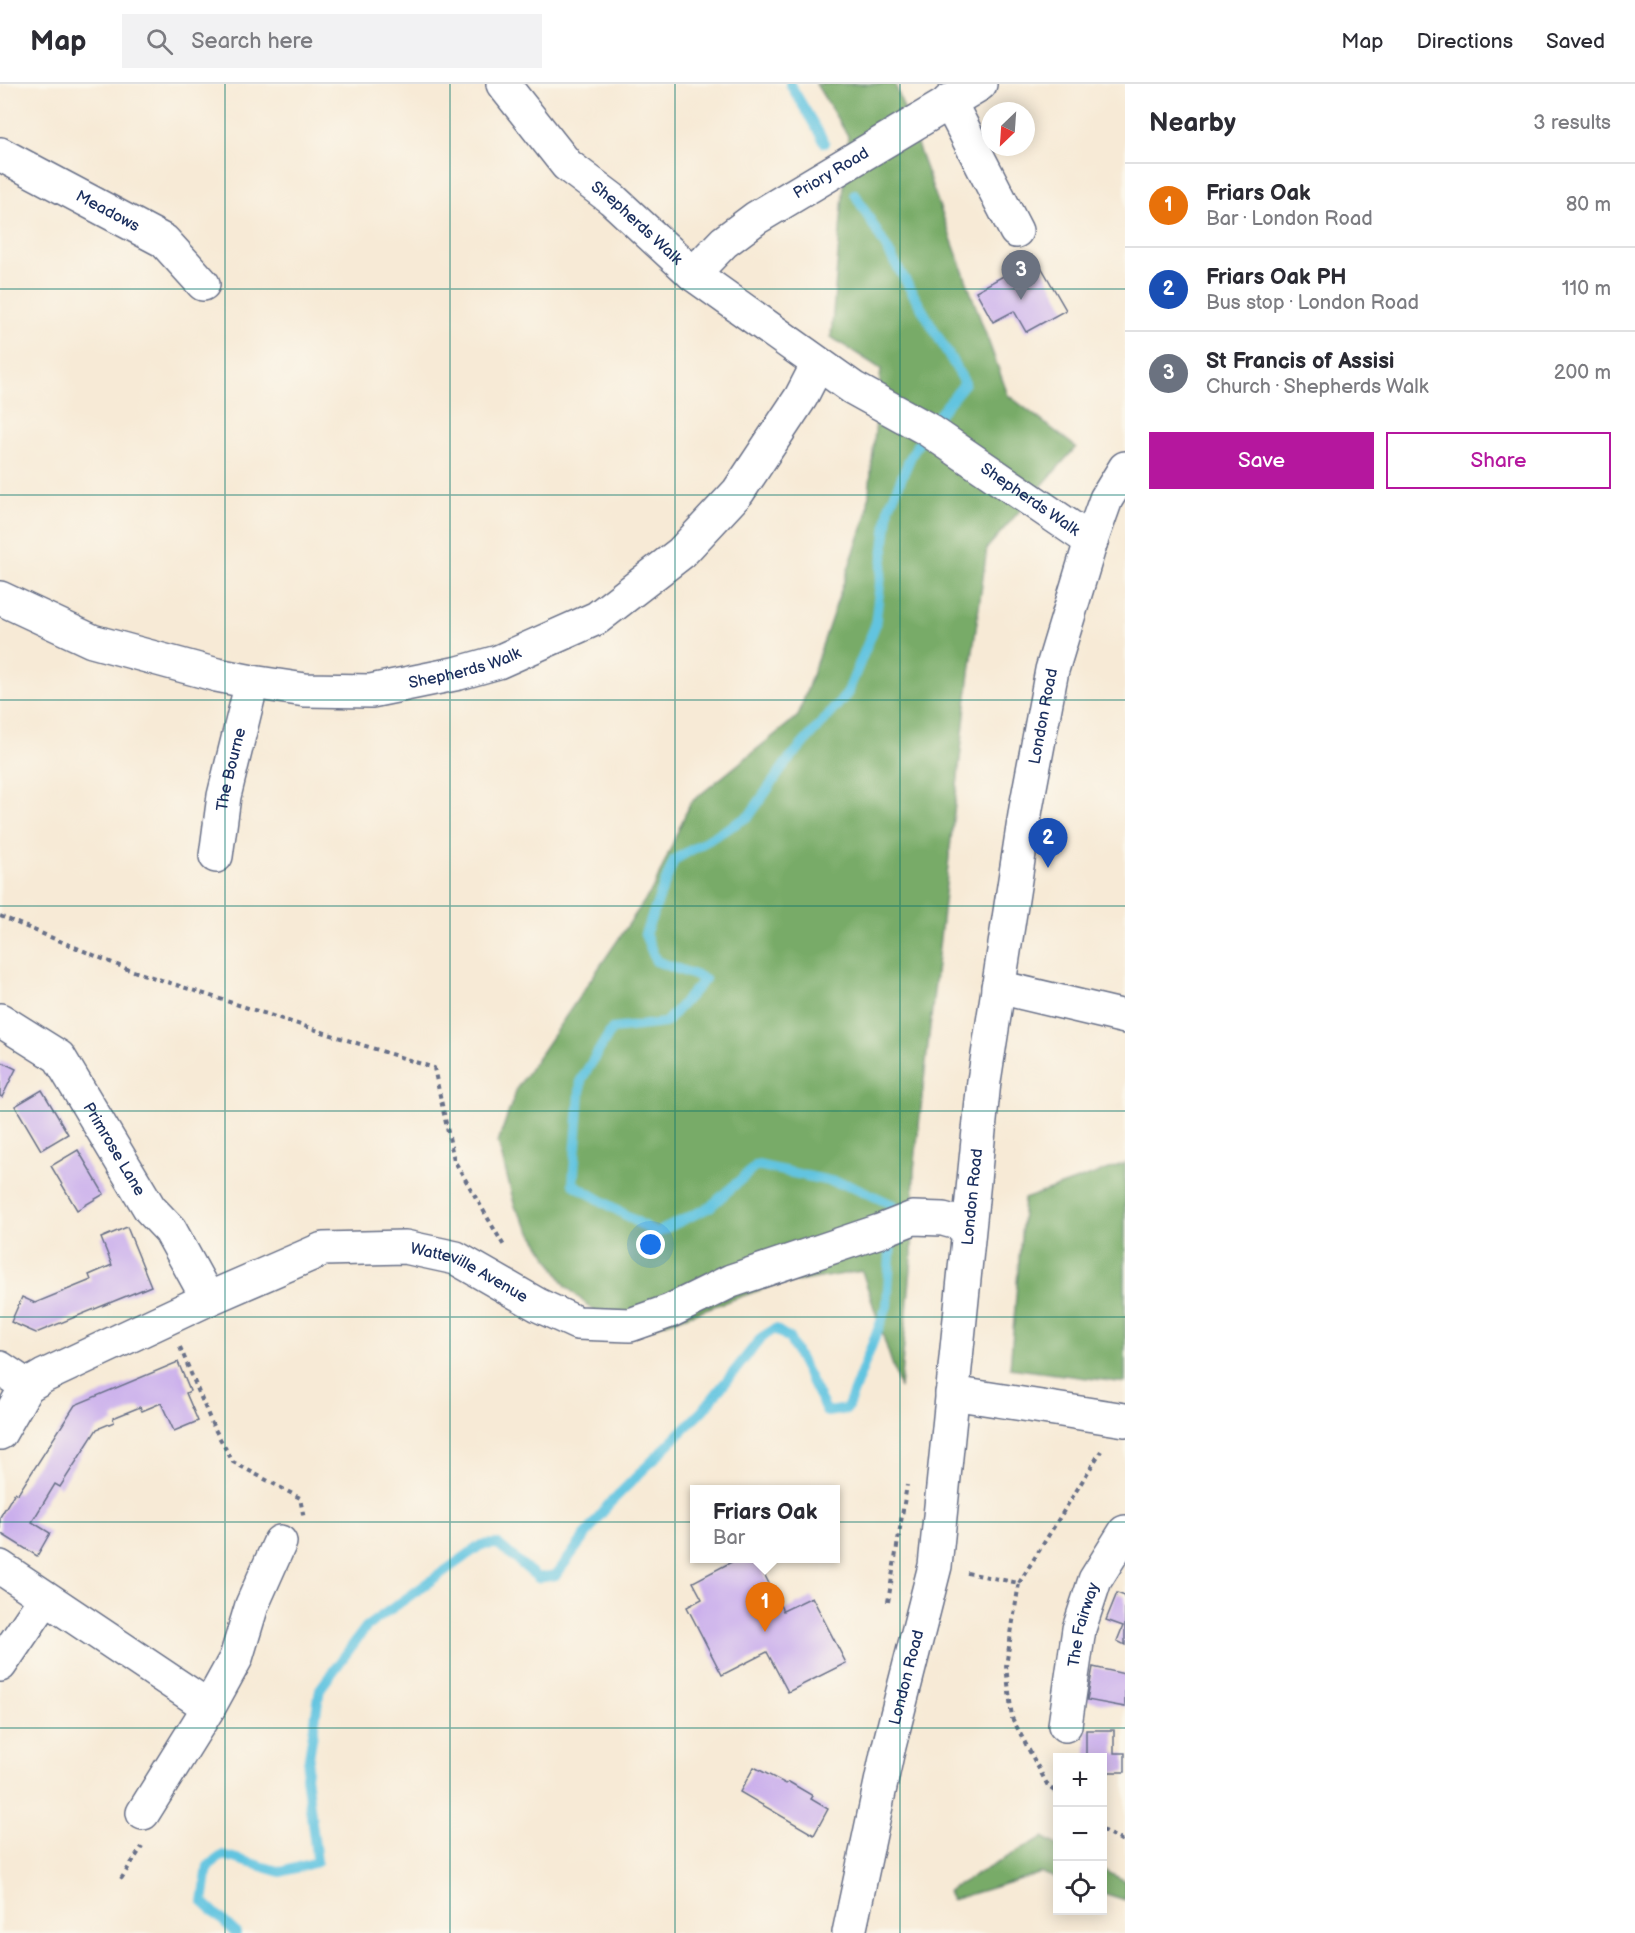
<!DOCTYPE html>
<html lang="en">
<head>
<meta charset="utf-8">
<style>
  :root { --surface:#fff; --page:#f2f2f3; --text:#2b2b33; --muted:#7c7c81; --line:#e1e1e2; --accent:#b5179e }
  body { margin:0; font-family:"Balsamiq Sans",sans-serif; background:var(--page); color:var(--text) }
  .controls { position:absolute; right:18px; bottom:18px; display:grid; overflow:hidden; border-radius:0px; box-shadow:0 3px 15px #0003 }
  .controls button { width:54px; height:54px; display:grid; place-items:center; padding:0; border:0; border-bottom:2px solid var(--line); background:var(--surface); color:var(--text); font:30px sans-serif }
  .compass { position:absolute; left:981px; top:18px; width:54px; height:54px; border-radius:50%; background:var(--surface); box-shadow:0 3px 15px #0003; rotate:205deg }
  .you { position:absolute; left:651px; top:1161px; width:21px; height:21px; margin:-15px; border:4px solid #fff; border-radius:50%; background:#1a73e8; box-shadow:0 0 0 9px #1a73e833 }
  .badge { display:grid; place-items:center; width:39px; height:39px; border-radius:50%; background:var(--accent); color:#fff; font-size:20px; font-weight:700 }
  .pin { position:absolute; translate:-50% -50px; filter:drop-shadow(0 2px 3px #0008) }
  .pin::after { content:''; position:absolute; top:32px; width:21px; height:18px; background:inherit; clip-path:polygon(0 0,100% 0,50% 100%) }
  .popup { position:absolute; left:690px; top:1401px; width:150px; height:78px; box-sizing:border-box; display:grid; place-content:center; border-radius:0px; background:var(--surface); filter:drop-shadow(0 2px 4px #0005); font-size:20px; white-space:nowrap; color:var(--muted) }
  .popup b { font-size:22px; color:var(--text) }
  .popup::after { content:''; position:absolute; left:50%; top:100%; margin-left:-12px; border:12px solid transparent; border-top-color:var(--surface) }
  .list { margin:0; padding:0; list-style:none }
  h2 { display:flex; justify-content:space-between; align-items:center; height:78px; margin:0; padding:0 24px; font-size:26px }
  h2 small { font-size:20px; font-weight:400; color:var(--muted) }
  .list li { display:grid; grid-template-columns:39px 1fr auto; gap:18px; align-items:center; box-sizing:border-box; height:84px; padding:0 24px; border-top:2px solid var(--line) }
  .list b { display:block; font-size:22px; white-space:nowrap }
  .list p { margin:0; font-size:20px; white-space:nowrap; color:var(--muted) }
  .list em { font-size:20px; font-style:normal; color:var(--muted) }
  .actions { display:flex; gap:12px; padding:18px 24px }
  .actions a { flex:1; padding:14px 0; border:2px solid var(--accent); border-radius:0px; text-align:center; font-size:21px; color:var(--accent) }
  .actions .main { background:var(--accent); color:#fff }
  .icon { flex:none; width:33px; height:33px; fill:none; stroke:currentColor; stroke-width:2; stroke-linecap:round; stroke-linejoin:round }
  .map { position:relative; flex:none; width:1125px; height:1849px; overflow:hidden }
  header { display:flex; align-items:center; gap:36px; box-sizing:border-box; height:84px; padding:0 30px; background:var(--surface); border-bottom:2px solid var(--line) }
  header strong { font-size:28px }
  nav { display:flex; gap:33px; margin-inline-start:auto; font-size:21px }
  .search { width:420px; height:54px; background:var(--page); display:flex; align-items:center; gap:15px; box-sizing:border-box; padding:0 21px; border-radius:0px; color:var(--muted); font-size:22px }
  main { display:flex }
  aside { flex:1; background:var(--surface) }
  .map>svg:first-child { display:block }
</style>
</head>
<body>
<header>
<strong>Map</strong>
<div class="search"><svg class="icon" aria-label="search" viewBox="0 0 24 24"><circle cx="10" cy="10" r="6"/><path d="M15 15l6 6"/></svg>Search here</div>
<nav><a>Map</a><a>Directions</a><a>Saved</a></nav>
</header>
<main>
<div class="map">
<svg width="1125" height="1849" viewBox="0 0 1125 1849">
  <rect width="100%" height="100%" fill="#fbf7ec"/>
  <filter id="ink" filterUnits="userSpaceOnUse"><feTurbulence type="fractalNoise" baseFrequency=".0167" numOctaves="2"/><feDisplacementMap in="SourceGraphic" scale="12" xChannelSelector="R" yChannelSelector="G"/><feConvolveMatrix kernelMatrix="1 2 1 2 8 2 1 2 1" color-interpolation-filters="sRGB"/></filter>
  <filter id="wash" filterUnits="userSpaceOnUse"><feTurbulence type="fractalNoise" baseFrequency=".008" numOctaves="4" result="noise"/><feDisplacementMap in="SourceGraphic" scale="24" xChannelSelector="R" yChannelSelector="G"/><feGaussianBlur stdDeviation="1.35" result="paint"/><feColorMatrix in="noise" values="0 0 0 0 0 0 0 0 0 0 0 0 0 0 0 0 0 1.4 0 .05"/><feComposite in="paint" operator="in"/></filter>
  <g filter="url(#wash)">
    <rect width="100%" height="100%" fill="#f7ead6"/>
    <g fill="#78ab67" stroke="#4a6d62" stroke-width="1.5">
      <polygon points="816,0 895,0 1008,311 1076,363 987,464 968,604 914,1086 912,1174 900,1304 862,1187 771,1202 624,1254 566,1202 515,1123 498,1058 517,1004 654,803 690,719 798,632 867,430 881,285 831,253 848,52"/>
      <polygon points="1125,1079 1125,1299 1010,1284 1024,1115"/>
      <polygon points="1043,1753 1057,1761 1057,1794 1041,1789 951,1816 947,1807"/>
      <polygon points="1102,1785 1125,1797 1125,1816 1103,1809"/>
    </g>
    <g fill="none" stroke-linecap="round" stroke-linejoin="round">
      <g stroke="#62c4e0" stroke-width="10">
        <polyline points="790,0 825,59"/>
        <polyline points="236,1849 203,1818 208,1782 223,1771 281,1788 317,1778 306,1692 320,1605 366,1543 481,1461 498,1460 538,1494 556,1491 608,1421 703,1326 762,1253 775,1245 789,1254 827,1328 847,1325 887,1222 893,1121 852,1102 757,1081 710,1123 656,1149 573,1100 581,996 612,945 665,939 705,895 656,877 645,850 674,776 749,732 786,679 847,610 875,542 889,423 911,372 927,345 965,299 855,110"/>
      </g>
    </g>
    <g id="blocks">
      <g fill="#caafec">
        <polygon points="1036,174 1066,226 1026,248 1014,227 993,238 976,207"/>
        <polygon points="0,977 16,985 2,1013 0,1012"/>
        <polygon points="42,1006 68,1050 41,1066 15,1022"/>
        <polygon points="78,1066 104,1110 77,1126 51,1082"/>
        <polygon points="127,1143 151,1202 36,1249 11,1238 22,1213 35,1219 91,1196 89,1191 112,1181 101,1154"/>
        <polygon points="178,1278 190,1307 186,1309 198,1337 174,1347 161,1319 142,1327 140,1323 113,1334 114,1338 97,1345 60,1403 55,1400 32,1438 50,1449 37,1472 0,1449 0,1433 15,1408 18,1410 75,1321"/>
        <polygon points="739,1474 756,1474 783,1527 812,1513 846,1579 788,1608 767,1568 722,1591 687,1523 702,1515 693,1498"/>
        <polygon points="1117,1509 1125,1512 1125,1561 1117,1557 1123,1542 1106,1536"/>
        <polygon points="1093,1583 1125,1590 1125,1623 1087,1616"/>
        <polygon points="1086,1646 1114,1646 1114,1669 1125,1669 1125,1688 1102,1688 1102,1674 1086,1674"/>
        <polygon points="754,1683 786,1700 789,1698 813,1712 811,1715 828,1725 814,1751 740,1708"/>
      </g>
    </g>
  </g>
  <g filter="url(#ink)">
    <use href="#blocks" fill-opacity="0" stroke="#687088" stroke-width="1.5"/>
    <g fill="none" stroke-linecap="round" stroke-linejoin="round">
      <g stroke="#687088" stroke-width="36">
        <g id="minor">
          <path id="s1" d="M503,0L567,81L612,115L693,190L853,304L927,345L1091,457"/>
          <polyline points="949,17 1016,147"/>
          <path id="s2" d="M0,70L164,157L203,200"/>
          <path id="s3" d="M693,190L724,158L756,134L980,0"/>
          <path id="s4" d="M0,514L92,557L217,591L252,598L305,606L371,607L459,589L498,578L597,534L681,469L738,408L801,313L818,280"/>
          <path id="s5" d="M216,772L224,712L252,598"/>
          <polyline points="998,903 1125,933"/>
          <path id="s6" d="M0,936L59,973L150,1125L170,1146L208,1215"/>
          <polyline points="0,1284 27,1302"/>
          <polyline points="952,1309 1125,1336"/>
          <path id="s7" d="M0,1349L27,1302L44,1292L208,1215L323,1165L405,1163L456,1174L538,1221L577,1239L630,1241L670,1227L731,1197L880,1147L913,1134L943,1135L968,1142"/>
          <polyline points="0,1483 209,1623"/>
          <polyline points="0,1581 45,1515"/>
          <path id="s8" d="M1065,1641L1079,1545L1095,1496L1125,1448"/>
          <polyline points="143,1729 209,1623 236,1574 252,1521 280,1458"/>
        </g>
      </g>
      <g stroke="#687088" stroke-width="36">
        <g id="major">
          <path id="s9" d="M849,1849L887,1670L935,1482L984,997L1026,724L1052,586L1091,457L1106,415L1125,384"/>
        </g>
      </g>
      <g stroke="#687088" stroke-width="4" stroke-dasharray="4.5 4.5" stroke-linecap="butt">
        <polyline points="0,832 127,885 434,984 454,1076 504,1162"/>
        <polyline points="180,1263 212,1340 233,1378 300,1414 304,1435"/>
        <polyline points="967,1489 1019,1499 1006,1582 1012,1634 1048,1702 1058,1710"/>
        <polyline points="1019,1499 1101,1367"/>
        <polyline points="888,1518 907,1401"/>
        <polyline points="1102,1746 1125,1758"/>
        <polyline points="121,1795 142,1763"/>
      </g>
      <use href="#minor" stroke="#fff" stroke-width="33"/>
      <use href="#major" stroke="#fff" stroke-width="33"/>
    </g>
  </g>
  <path fill="none" stroke="#0f766e" stroke-width="1.5" stroke-opacity="0.55" d="M225,0V1849M450,0V1849M675,0V1849M900,0V1849M0,205H1125M0,411H1125M0,616H1125M0,822H1125M0,1027H1125M0,1233H1125M0,1438H1125M0,1644H1125"/>
  <g text-anchor="middle" dominant-baseline="central" stroke-width="4.5" stroke-linejoin="round" paint-order="stroke">
    <g font-size="16" fill="#1b2f5e" stroke="#fbf7ec">
      <text stroke="none"><textPath href="#s3" startOffset="172">Priory Road</textPath></text>
      <text stroke="none"><textPath href="#s2" startOffset="122">Meadows</textPath></text>
      <text stroke="none"><textPath href="#s1" startOffset="194">Shepherds Walk</textPath></text>
      <text stroke="none"><textPath href="#s1" startOffset="676">Shepherds Walk</textPath></text>
      <text stroke="none"><textPath href="#s4" startOffset="483">Shepherds Walk</textPath></text>
      <text stroke="none"><textPath href="#s9" startOffset="1234">London Road</textPath></text>
      <text stroke="none"><textPath href="#s5" startOffset="88">The Bourne</textPath></text>
      <text stroke="none"><textPath href="#s6" startOffset="177">Primrose Lane</textPath></text>
      <text stroke="none"><textPath href="#s9" startOffset="748">London Road</textPath></text>
      <text stroke="none"><textPath href="#s7" startOffset="532">Watteville Avenue</textPath></text>
      <text stroke="none"><textPath href="#s8" startOffset="102">The Fairway</textPath></text>
      <text stroke="none"><textPath href="#s9" startOffset="262">London Road</textPath></text>
    </g>
  </g>
</svg>
<div class="controls">
<button>+</button>
<button>−</button>
<button><svg class="icon" aria-label="locate" viewBox="0 0 24 24"><circle cx="12" cy="12" r="6"/><path d="M12 2v4M12 18v4M2 12h4M18 12h4"/></svg></button>
</div>
<svg class="compass" viewBox="-18 -18 36 36"><path d="M0-13l5 13h-10z" fill="#e53935"/><path d="M0 13l5-13h-10z" fill="#7c7c81"/></svg>
<div class="you"></div>
<div class="pin badge" style="left:765px;top:1548px;background:#e8710a">1</div>
<div class="popup"><b>Friars Oak</b>Bar</div>
<div class="pin badge" style="left:1048px;top:784px;background:#1a4fb4">2</div>
<div class="pin badge" style="left:1021px;top:216px;background:#6b7280">3</div>
</div>
<aside>
<h2>Nearby<small>3 results</small></h2>
<ul class="list">
<li><span class="badge" style="background:#e8710a">1</span><div><b>Friars Oak</b><p>Bar · London Road</p></div><em>80 m</em></li>
<li><span class="badge" style="background:#1a4fb4">2</span><div><b>Friars Oak PH</b><p>Bus stop · London Road</p></div><em>110 m</em></li>
<li><span class="badge" style="background:#6b7280">3</span><div><b>St Francis of Assisi</b><p>Church · Shepherds Walk</p></div><em>200 m</em></li>
</ul>
<div class="actions"><a class="main">Save</a><a>Share</a></div>
</aside>
</main>
</body>
</html>
